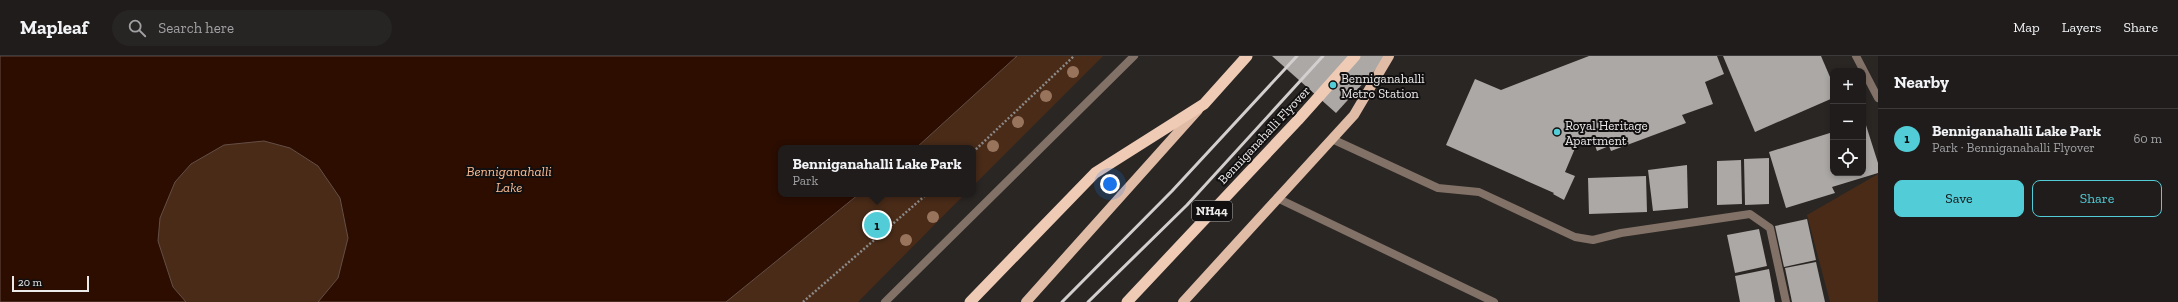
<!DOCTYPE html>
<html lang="en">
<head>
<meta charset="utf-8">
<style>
  :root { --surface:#1f1c1b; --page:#272524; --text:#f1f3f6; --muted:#a1a1a3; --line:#3c3a3a; --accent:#52ccd6 }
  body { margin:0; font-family:"Zilla Slab",serif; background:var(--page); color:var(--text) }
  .controls { position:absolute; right:12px; top:12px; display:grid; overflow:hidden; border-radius:8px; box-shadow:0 2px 6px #0003 }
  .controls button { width:36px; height:36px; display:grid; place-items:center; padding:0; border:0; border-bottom:1px solid var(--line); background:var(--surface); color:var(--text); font:20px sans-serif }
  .scale { position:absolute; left:12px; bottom:10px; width:77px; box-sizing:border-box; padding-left:4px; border:2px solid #eceae9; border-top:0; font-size:11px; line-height:14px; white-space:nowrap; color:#eceae9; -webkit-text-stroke:3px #110f0f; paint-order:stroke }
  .you { position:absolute; left:1110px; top:128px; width:14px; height:14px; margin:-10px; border:3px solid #fff; border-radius:50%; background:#1a73e8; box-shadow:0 0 0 6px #1a73e833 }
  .badge { display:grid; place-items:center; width:26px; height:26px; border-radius:50%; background:var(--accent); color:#111; font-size:13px; font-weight:700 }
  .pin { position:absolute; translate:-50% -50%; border:2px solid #fff; box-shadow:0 1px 4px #0006 }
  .popup { position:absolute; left:778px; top:89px; width:198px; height:52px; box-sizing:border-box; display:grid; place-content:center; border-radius:8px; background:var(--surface); filter:drop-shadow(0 1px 3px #0005); font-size:13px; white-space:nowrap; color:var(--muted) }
  .popup b { font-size:15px; color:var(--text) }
  .popup::after { content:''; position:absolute; left:50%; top:100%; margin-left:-8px; border:8px solid transparent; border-top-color:var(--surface) }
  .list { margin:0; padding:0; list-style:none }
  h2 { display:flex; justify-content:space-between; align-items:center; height:52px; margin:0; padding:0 16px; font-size:17px }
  h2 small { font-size:13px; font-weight:400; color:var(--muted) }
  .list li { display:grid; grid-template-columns:26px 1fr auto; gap:12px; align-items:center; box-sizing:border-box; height:60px; padding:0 16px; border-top:1px solid var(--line) }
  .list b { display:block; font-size:15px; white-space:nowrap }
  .list p { margin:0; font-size:13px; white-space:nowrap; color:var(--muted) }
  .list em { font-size:13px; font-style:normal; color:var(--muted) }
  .actions { display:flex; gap:8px; padding:12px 16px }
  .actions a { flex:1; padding:9px 0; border:1px solid var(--accent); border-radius:8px; text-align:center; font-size:14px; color:var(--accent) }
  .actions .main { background:var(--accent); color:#111 }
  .icon { flex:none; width:22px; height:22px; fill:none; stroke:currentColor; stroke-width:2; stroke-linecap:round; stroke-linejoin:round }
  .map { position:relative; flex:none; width:1878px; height:246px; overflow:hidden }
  header { display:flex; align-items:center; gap:24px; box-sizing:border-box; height:56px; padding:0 20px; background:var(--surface); border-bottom:1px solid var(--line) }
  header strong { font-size:19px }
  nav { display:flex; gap:22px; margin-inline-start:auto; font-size:14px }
  .search { width:280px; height:36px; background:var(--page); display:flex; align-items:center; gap:10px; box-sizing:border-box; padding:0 14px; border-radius:22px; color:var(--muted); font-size:15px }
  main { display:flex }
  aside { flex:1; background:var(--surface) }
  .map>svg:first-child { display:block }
</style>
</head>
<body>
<header>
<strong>Mapleaf</strong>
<div class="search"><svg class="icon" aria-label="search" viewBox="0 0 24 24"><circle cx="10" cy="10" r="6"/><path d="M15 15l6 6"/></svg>Search here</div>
<nav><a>Map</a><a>Layers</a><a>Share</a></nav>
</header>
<main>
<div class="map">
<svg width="1878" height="246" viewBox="0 0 1878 246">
  <rect width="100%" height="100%" fill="#292624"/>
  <g fill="#492b18">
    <polygon points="1017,0 1103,0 973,130 973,92 916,92"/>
    <polygon points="264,85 290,92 318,110 340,141 348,182 338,222 318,246 186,246 173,231 158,185 160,162 175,126 191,108 224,89"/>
    <polygon points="1878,118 1878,246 1830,246 1807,159"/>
    <polygon points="859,138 965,138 858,246 726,246"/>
  </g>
  <polygon fill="#2c0d00" stroke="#664f46" points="0,0 1017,0 916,92 781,92 781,138 859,138 726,246 318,246 338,222 348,182 340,142 318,110 290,92 264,85 224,89 191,108 175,126 160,162 158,185 173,231 186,246 0,246"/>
  <g fill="#aba8a6">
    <polygon points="1272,0 1388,0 1336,57"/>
    <polygon points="1589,0 1717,0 1724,18 1705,26 1713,48 1682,59 1686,67 1611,95 1609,90 1597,95 1593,84 1576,90 1565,116 1575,120 1564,144 1553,138 1554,137 1446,89 1475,23 1501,34"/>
    <polygon points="1723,0 1821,0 1833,28 1833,42 1755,76"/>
    <polygon points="1865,66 1878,107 1878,117 1832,131 1835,137 1786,152 1769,96 1833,76 1833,117 1863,117 1863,67"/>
    <polygon points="1769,102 1769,148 1745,149 1744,103"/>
    <polygon points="1741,104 1742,148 1717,149 1717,105"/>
    <polygon points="1687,109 1688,152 1653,155 1648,114"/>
    <polygon points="1646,120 1647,156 1589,158 1588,122"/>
    <polygon points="1807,163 1816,204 1784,211 1775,170"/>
    <polygon points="1759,173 1767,210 1735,217 1727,179"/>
    <polygon points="1816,206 1825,246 1792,246 1785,212"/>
    <polygon points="1769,213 1775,246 1740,246 1735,220"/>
  </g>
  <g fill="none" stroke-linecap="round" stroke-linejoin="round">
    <g stroke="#8d8b89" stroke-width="2.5" stroke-dasharray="2 2" stroke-linecap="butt">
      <polyline points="973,96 1074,0"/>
      <polyline points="803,246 927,138"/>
    </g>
    <g stroke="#827166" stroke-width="8">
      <polyline points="1856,0 1878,42"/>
      <polyline points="1277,142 1494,246"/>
    </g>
    <g stroke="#827166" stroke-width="8">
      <polyline points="1332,83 1438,132 1479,136 1575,181 1593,184 1621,177 1750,158 1770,172 1786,246"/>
      <polyline points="885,246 1134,0"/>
    </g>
    <g stroke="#e0bba5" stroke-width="10">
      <polyline points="1026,246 1198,54"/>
      <polyline points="1183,246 1354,59 1389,0"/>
    </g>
    <g stroke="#efcbb5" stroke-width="11">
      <polyline points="970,246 1095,117 1204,48 1247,0"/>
      <polyline points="1127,246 1298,64 1355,0"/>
    </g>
    <g stroke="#d2cfce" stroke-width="3">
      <polyline points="1062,246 1172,135 1297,0"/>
      <polyline points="1088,246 1187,149 1323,0"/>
    </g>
  </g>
  <g fill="#98745d">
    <circle cx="1073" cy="16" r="6"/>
    <circle cx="1046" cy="40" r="6"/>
    <circle cx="1018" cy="66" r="6"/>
    <circle cx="993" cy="90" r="6"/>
    <circle cx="933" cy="161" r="6"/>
    <circle cx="906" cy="184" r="6"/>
  </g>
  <g fill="#52ccd6" stroke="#110f0f" stroke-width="1.5">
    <circle cx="1333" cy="29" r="4"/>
    <circle cx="1557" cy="76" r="4"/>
  </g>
  <g text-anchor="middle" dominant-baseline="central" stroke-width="4" stroke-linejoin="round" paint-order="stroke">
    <rect fill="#110f0f" stroke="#aaa8a8" stroke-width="1" x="1192" y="145" width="40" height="20" rx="3"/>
    <g font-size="12" font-weight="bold" fill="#eceae9">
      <text x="1212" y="155">NH44</text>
    </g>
    <g font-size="13" fill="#eceae9" stroke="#110f0f" text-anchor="start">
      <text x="1341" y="22">Benniganahalli<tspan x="1341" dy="15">Metro Station</tspan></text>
      <text x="1565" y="69">Royal Heritage<tspan x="1565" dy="15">Apartment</tspan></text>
    </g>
    <g font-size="13" fill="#eceae9" stroke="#110f0f">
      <text transform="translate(1264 79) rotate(-47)">Benniganahalli Flyover</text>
    </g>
    <g font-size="14" font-style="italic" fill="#fabb93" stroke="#110f0f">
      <text x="509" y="115">Benniganahalli<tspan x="509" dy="16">Lake</tspan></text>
    </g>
  </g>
</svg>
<div class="controls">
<button>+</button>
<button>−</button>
<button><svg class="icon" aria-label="locate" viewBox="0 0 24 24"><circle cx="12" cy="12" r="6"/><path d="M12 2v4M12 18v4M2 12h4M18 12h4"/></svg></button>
</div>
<div class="scale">20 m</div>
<div class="you"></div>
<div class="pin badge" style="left:877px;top:169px">1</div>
<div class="popup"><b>Benniganahalli Lake Park</b>Park</div>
</div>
<aside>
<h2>Nearby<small></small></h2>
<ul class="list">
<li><span class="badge">1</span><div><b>Benniganahalli Lake Park</b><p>Park · Benniganahalli Flyover</p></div><em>60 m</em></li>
</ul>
<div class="actions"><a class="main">Save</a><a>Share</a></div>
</aside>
</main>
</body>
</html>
